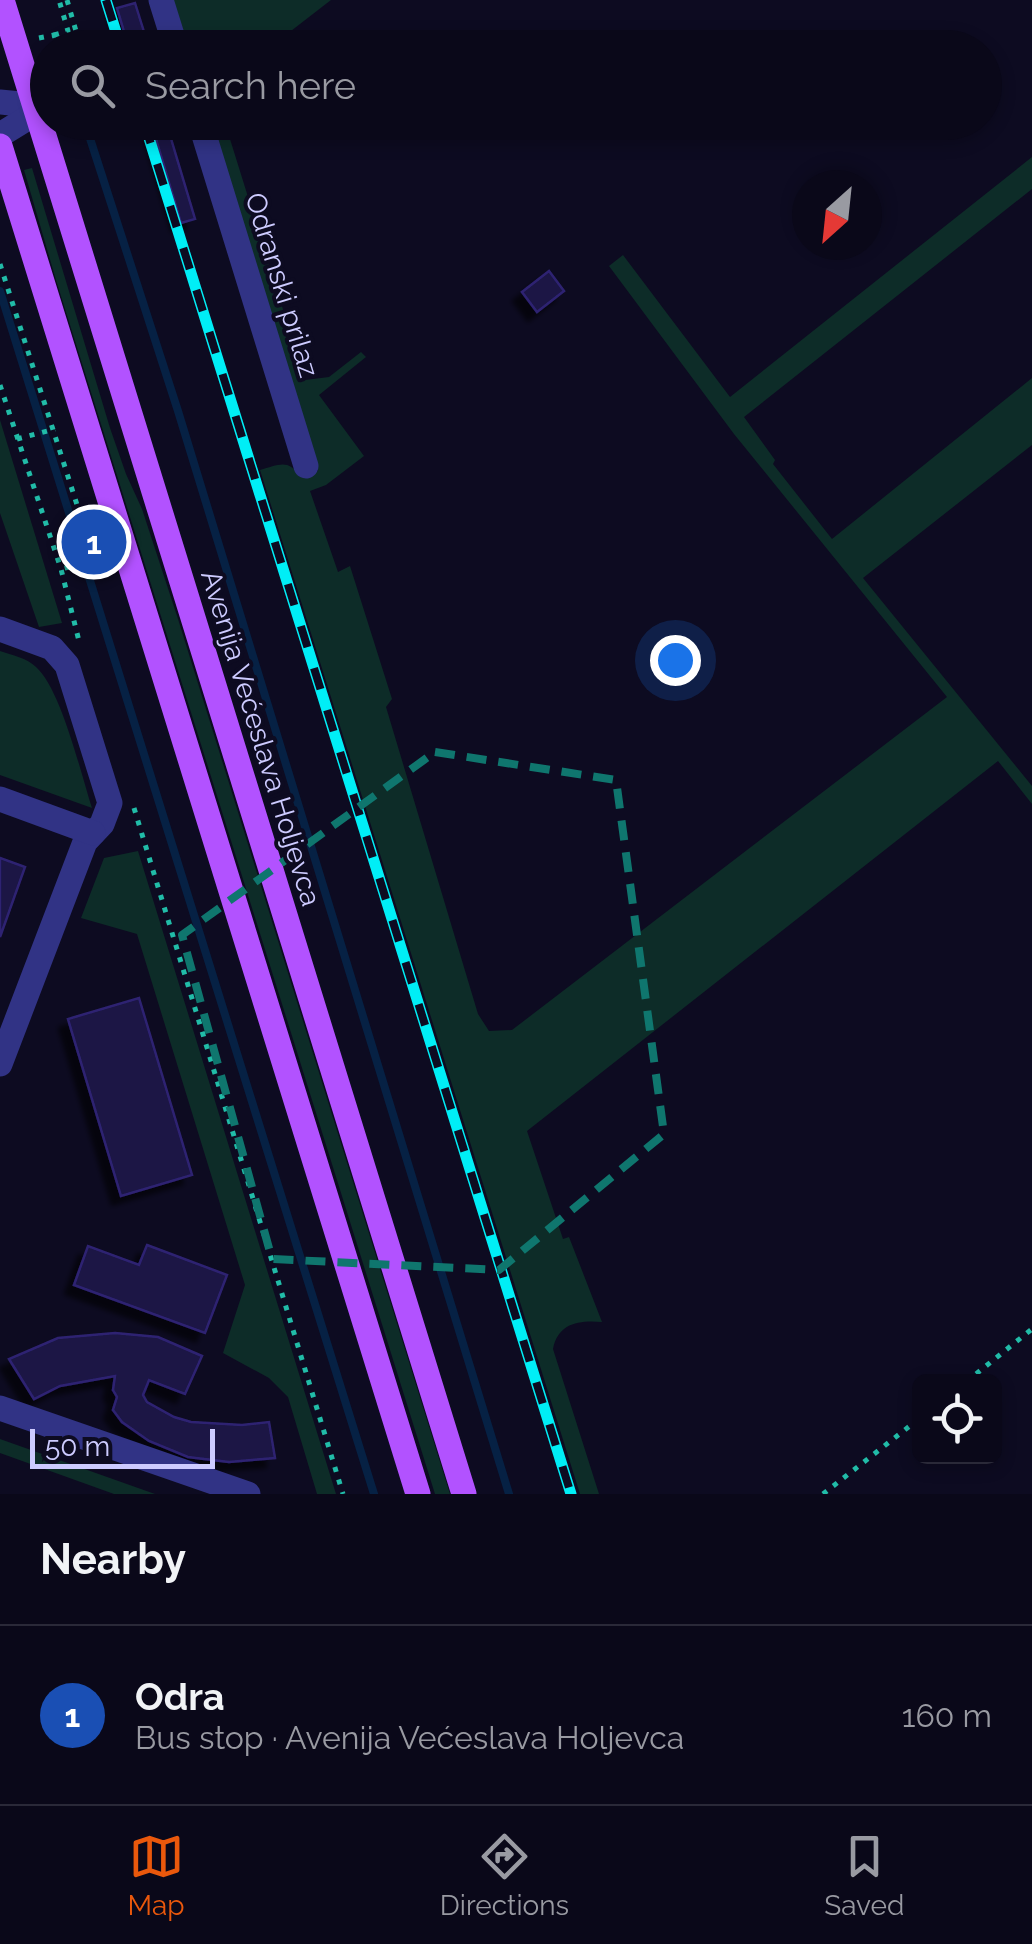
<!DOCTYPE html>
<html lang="en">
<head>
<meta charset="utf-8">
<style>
  :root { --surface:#0a0819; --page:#181626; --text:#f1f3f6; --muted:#999aa2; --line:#2a2938; --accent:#ea580c }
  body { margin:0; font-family:Raleway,sans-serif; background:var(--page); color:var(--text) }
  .controls { position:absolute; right:30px; bottom:30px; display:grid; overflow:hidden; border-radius:15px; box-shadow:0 5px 15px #0003 }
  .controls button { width:90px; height:90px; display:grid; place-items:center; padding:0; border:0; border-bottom:2px solid var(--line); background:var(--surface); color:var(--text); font:50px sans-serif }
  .compass { position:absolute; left:792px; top:170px; width:90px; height:90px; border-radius:50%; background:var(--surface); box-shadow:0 5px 15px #0003; rotate:207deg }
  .scale { position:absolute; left:30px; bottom:25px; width:185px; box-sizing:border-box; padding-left:10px; border:5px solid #cdcbff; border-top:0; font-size:28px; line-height:35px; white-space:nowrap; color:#cdcbff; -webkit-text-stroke:8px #0d0b21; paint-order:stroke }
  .you { position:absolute; left:675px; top:660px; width:35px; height:35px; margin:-25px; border:8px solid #fff; border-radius:50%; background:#1a73e8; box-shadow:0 0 0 15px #1a73e833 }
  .badge { display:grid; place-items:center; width:65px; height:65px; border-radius:50%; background:var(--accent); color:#fff; font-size:32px; font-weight:700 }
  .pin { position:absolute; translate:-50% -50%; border:5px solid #fff; box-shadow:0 2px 10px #0006 }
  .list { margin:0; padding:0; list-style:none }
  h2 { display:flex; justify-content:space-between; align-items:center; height:130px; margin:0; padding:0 40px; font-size:42px }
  h2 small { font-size:32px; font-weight:400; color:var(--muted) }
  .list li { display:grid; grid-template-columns:65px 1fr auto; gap:30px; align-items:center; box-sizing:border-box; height:180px; padding:0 40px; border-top:2px solid var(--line) }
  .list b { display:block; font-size:38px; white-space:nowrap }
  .list p { margin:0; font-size:32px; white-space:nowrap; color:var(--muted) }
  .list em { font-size:32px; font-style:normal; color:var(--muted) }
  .icon { flex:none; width:55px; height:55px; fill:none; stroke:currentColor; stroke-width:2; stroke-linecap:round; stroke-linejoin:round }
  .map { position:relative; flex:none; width:1032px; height:1494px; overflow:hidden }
  .search { position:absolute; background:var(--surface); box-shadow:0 5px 15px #0003; left:30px; right:30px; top:30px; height:110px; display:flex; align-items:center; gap:25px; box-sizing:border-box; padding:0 35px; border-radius:55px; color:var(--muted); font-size:38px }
  .sheet { height:310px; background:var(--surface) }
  nav { display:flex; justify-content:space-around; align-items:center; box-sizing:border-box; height:140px; border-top:2px solid var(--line); background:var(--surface); font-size:28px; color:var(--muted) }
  nav a { display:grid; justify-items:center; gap:5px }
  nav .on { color:var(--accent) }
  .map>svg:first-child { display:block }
</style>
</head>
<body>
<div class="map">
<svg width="1032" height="1494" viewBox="0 0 1032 1494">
  <defs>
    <filter id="shadow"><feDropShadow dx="-9" dy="9" stdDeviation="2.5" flood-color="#0009"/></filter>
  </defs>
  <rect width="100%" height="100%" fill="#0d0b21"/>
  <g fill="#0d2c28">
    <polygon points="172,0 331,0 269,48 187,47"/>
    <path d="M210,123H225L305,380L329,377L361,352L366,357L319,395L364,456L326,485L310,491L338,572L350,566L392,699L386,707L478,1014L489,1031L512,1030L947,697L734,434L609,266L623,255L730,397L1032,157V189L744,417L775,460L773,464L832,539L1032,378V445L863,578L1032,786V804L998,761L527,1131L563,1239L569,1237L602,1322C579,1320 558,1323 553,1349L599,1494H580L260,470C278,465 289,458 300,477L318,471Z"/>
    <polygon points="32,168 110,428 126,474 142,509 178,619 450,1494 435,1494 56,280 24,170"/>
    <polygon points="0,420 62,623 39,627 0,513"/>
    <path d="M0,651C12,655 27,658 36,667C61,689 81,774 92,808L0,775Z"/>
    <polygon points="138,851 336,1494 317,1494 288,1397 269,1378 223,1353 245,1285 137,934 81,918 104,858"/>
    <polygon points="0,1439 155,1494 114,1494 0,1453"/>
  </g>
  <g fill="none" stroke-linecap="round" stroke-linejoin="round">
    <g stroke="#062144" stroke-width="8">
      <polyline points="86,126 178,411 509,1494"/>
      <polyline points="0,291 374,1494"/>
    </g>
  </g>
  <g fill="#1b1544" stroke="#2e2472" stroke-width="2.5" filter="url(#shadow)">
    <polygon points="135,3 149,48 129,48 117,8"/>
    <polygon points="151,122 166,122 195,219 181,223"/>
    <polygon points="549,271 564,291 537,312 522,292"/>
    <polygon points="0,858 25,867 0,937"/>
    <polygon points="139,998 192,1175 121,1196 68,1019"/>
    <polygon points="147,1245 227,1275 205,1333 74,1285 88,1246 139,1265"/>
    <polygon points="115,1333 158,1337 202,1356 185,1394 149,1380 143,1395 147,1402 174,1417 191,1422 242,1425 269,1422 275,1458 229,1462 188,1457 149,1441 122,1422 113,1410 117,1397 113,1390 115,1376 60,1386 34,1399 9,1359 58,1338"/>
  </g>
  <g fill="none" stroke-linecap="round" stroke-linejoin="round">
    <g stroke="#21bca8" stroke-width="5" stroke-dasharray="5 8" stroke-linecap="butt">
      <polyline points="67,0 78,38"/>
      <polyline points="54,35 68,31 59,0"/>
      <polyline points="39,38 54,35 59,48"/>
      <polyline points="0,264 95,561 61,569"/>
      <polyline points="0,385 61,569 79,641"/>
      <polyline points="17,439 55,429"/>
      <polyline points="134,808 343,1494"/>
      <polyline points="966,1382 1032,1329"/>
      <polyline points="823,1494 920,1418"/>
    </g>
    <g stroke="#313385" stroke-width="25">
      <polyline points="161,0 176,48"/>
      <polyline points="0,102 20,104 39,111"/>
      <polyline points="200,122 306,466"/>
      <polyline points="0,135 39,111"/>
      <polyline points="0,629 52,648 67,665 110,803 102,824 85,842 0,1064"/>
      <polyline points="0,799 93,833"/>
      <polyline points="0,1408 248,1494"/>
    </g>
    <g stroke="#b252ff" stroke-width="25">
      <polyline points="2,0 464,1494"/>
      <polyline points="0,146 418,1494"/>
    </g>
    <g stroke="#00eef6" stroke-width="11">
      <g id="rail">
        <polyline points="106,0 121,48"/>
        <polyline points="144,122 571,1494"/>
      </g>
    </g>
    <use href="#rail" stroke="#0d0b21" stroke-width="8" stroke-dasharray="22" stroke-linecap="butt"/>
  </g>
  <path fill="none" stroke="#0f766e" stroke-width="8" stroke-dasharray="20 12" stroke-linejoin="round" d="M435,752L616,780L664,1134L499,1270L272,1259L182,935Z"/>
  <g text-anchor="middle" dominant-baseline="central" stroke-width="8" stroke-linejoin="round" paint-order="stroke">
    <g font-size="28" fill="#cdcbff" stroke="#0d0b21">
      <text transform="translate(282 285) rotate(73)">Odranski prilaz</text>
      <text transform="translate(261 738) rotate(73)">Avenija Većeslava Holjevca</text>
    </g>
  </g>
</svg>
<div class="controls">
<button><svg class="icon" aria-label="locate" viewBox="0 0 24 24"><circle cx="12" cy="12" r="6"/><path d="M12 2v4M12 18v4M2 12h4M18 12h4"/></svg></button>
</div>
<svg class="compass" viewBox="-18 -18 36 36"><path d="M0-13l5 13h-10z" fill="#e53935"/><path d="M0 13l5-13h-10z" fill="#999aa2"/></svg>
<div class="scale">50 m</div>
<div class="you"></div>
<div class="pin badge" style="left:94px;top:542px;background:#1a4fb4">1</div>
<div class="search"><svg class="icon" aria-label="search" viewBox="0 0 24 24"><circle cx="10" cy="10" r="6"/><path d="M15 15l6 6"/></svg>Search here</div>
</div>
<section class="sheet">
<h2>Nearby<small></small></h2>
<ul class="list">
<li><span class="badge" style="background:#1a4fb4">1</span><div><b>Odra</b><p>Bus stop · Avenija Većeslava Holjevca</p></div><em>160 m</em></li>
</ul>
</section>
<nav>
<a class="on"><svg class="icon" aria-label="map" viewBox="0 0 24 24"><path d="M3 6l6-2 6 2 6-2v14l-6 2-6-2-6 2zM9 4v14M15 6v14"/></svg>Map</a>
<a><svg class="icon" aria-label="directions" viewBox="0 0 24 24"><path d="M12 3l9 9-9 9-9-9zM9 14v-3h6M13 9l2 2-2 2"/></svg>Directions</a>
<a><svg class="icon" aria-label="saved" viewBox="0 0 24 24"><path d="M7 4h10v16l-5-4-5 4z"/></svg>Saved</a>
</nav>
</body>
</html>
